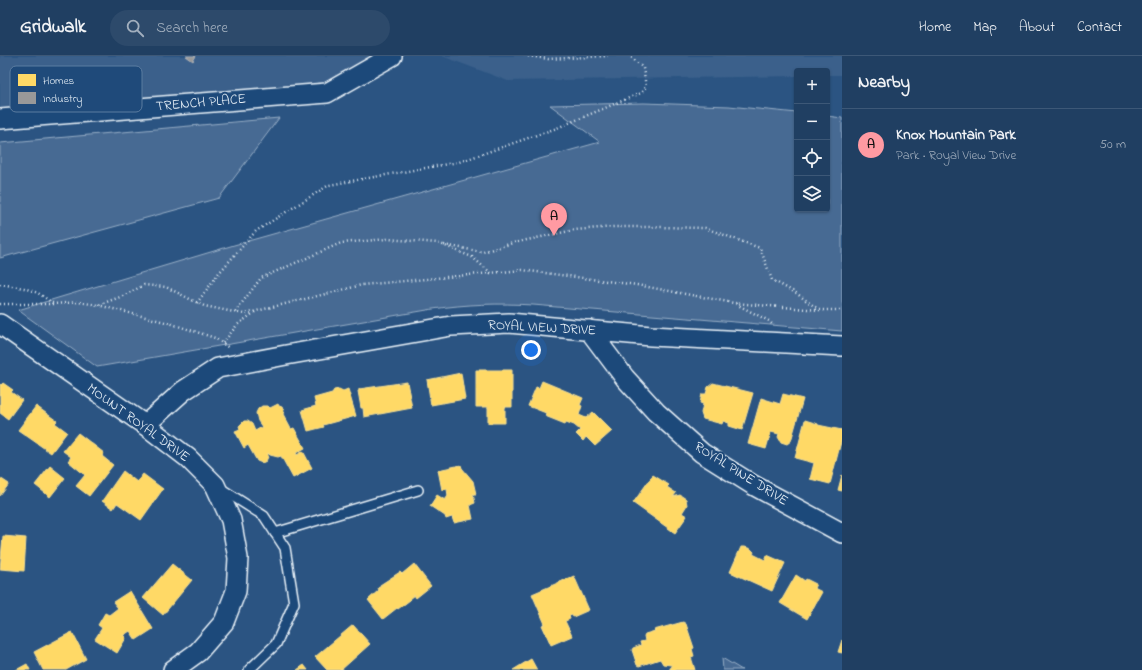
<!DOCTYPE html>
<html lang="en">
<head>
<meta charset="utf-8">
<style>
  :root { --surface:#203f62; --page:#2d4a6b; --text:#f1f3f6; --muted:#a2afbe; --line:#3d5877; --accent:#ff9aa2 }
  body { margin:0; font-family:"Indie Flower",sans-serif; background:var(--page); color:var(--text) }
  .controls { position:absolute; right:12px; top:12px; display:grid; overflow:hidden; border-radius:4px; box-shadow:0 1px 3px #0004 }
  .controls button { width:36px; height:36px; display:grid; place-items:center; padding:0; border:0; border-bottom:1px solid var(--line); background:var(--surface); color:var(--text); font:20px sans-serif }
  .you { position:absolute; left:531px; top:294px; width:14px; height:14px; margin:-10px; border:3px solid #fff; border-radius:50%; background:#1a73e8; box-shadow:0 0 0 6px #1a73e833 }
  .badge { display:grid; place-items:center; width:26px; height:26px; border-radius:50%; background:var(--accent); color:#111; font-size:13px; font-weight:700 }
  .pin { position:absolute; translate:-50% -33px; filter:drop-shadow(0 1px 2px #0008) }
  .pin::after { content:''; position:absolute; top:21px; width:14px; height:12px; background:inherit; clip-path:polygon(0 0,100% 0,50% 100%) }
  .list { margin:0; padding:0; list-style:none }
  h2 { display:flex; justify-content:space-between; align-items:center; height:52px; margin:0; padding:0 16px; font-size:17px }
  h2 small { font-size:13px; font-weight:400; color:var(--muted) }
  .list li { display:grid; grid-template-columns:26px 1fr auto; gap:12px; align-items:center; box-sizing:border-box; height:72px; padding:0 16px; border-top:1px solid var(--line) }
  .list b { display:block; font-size:15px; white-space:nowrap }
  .list p { margin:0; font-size:13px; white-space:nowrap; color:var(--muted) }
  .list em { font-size:13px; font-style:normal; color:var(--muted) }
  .icon { flex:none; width:22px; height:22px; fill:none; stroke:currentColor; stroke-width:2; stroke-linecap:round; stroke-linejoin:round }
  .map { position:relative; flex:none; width:842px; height:614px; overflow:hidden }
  header { display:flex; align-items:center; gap:24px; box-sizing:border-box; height:56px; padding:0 20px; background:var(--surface); border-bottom:1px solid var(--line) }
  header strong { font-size:19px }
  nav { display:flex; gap:22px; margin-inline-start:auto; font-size:14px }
  .search { width:280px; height:36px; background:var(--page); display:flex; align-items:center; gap:10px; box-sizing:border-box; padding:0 14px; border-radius:22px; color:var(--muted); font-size:15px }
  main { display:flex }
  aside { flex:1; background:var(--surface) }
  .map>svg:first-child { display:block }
</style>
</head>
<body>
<header>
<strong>Gridwalk</strong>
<div class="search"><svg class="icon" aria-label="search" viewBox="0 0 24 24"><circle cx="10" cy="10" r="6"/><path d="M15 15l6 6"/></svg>Search here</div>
<nav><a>Home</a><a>Map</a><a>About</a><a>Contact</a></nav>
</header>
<main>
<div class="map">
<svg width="842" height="614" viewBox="0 0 842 614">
  <rect width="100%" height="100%" fill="#2b5482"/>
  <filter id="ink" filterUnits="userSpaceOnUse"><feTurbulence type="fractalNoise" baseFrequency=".025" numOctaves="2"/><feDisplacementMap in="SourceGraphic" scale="8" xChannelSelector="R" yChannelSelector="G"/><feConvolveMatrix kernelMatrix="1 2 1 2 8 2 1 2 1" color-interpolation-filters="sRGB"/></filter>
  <g filter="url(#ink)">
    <g fill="#3a608b">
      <polygon points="0,0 392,0 327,37 0,74"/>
      <polygon points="442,0 842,0 842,19 827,19 827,15 797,15 797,20 508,25"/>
    </g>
    <g fill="#476b93" stroke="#98aec6">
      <path d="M644,47L729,50L797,57V153H827V60L842,62V275L533,249C499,247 466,248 433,253L97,311L18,254L234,189L600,86L550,49Z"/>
      <polygon points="279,62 219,142 0,202 0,87"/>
      <polygon points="722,602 742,614 723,614"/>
    </g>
    <g fill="#ffd966" stroke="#f8e092">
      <polygon points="476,314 512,314 512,351 505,351 505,367 488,367 488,351 476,351"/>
      <polygon points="461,317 465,343 431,349 427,324"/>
      <polygon points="542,325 583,342 580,349 582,350 579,359 586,362 593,356 612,375 595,390 586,381 583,385 576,378 580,374 574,369 566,366 565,368 545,360 546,357 528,350 536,331 539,332"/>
      <polygon points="407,326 412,352 364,361 363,352 361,352 358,335 359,335 359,333"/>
      <polygon points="3,327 13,334 11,336 22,344 8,363 0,357 0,328 1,329"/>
      <polygon points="713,327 753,337 742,374 729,370 729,367 723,365 722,368 703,363 701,357 703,348 700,347 702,338 706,338 708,331"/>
      <polygon points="339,333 343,335 348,333 356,360 323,369 324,371 308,375 302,354 316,350 314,342 332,337 334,334"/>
      <polygon points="783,338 803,343 791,385 787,388 781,386 778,381 779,378 771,376 766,393 748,388 761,342 780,348"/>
      <polygon points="278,348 279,350 282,351 284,355 283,358 291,373 294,372 305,392 296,397 297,399 303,395 312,412 293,422 281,400 278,401 270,399 268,397 268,401 266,405 262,407 257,405 248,389 244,392 235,375 240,373 239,370 244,365 248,365 252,368 255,375 262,371 258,365 256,357 258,353 262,350 268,350 270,352"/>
      <polygon points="36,350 57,365 55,367 67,376 51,397 18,374"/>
      <polygon points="805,364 818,368 818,369 842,374 842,382 830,428 810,423 814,407 795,402"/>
      <polygon points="78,377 104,397 102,400 113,409 89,440 76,430 85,419 68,405 71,401 63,395"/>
      <polygon points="461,409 462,412 473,425 476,438 473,438 475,447 470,449 473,463 454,467 452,461 446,463 445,460 430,450 437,439 445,444 448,440 447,433 442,434 438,414"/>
      <polygon points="50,410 65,422 50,441 35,429"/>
      <polygon points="123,415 137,426 143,418 163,433 141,464 117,447 113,453 102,445"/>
      <polygon points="653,419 669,429 667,431 676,437 673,441 680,439 686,443 687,449 682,457 687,460 675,477 633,447"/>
      <polygon points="842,419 842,435 838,434"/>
      <polygon points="0,422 9,428 0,440"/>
      <polygon points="3,480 26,482 24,515 0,513"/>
      <polygon points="741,491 745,491 751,493 754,496 753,498 765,504 767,499 785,507 772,535 730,516"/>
      <polygon points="172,508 192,524 163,559 143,542"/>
      <polygon points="414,508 431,530 416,542 414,539 409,543 410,544 398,553 397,552 383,563 368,544 379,534 378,532 381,530 380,529 400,516 402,518"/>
      <polygon points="796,519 805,525 806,523 816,528 814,532 822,536 807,563 780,547"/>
      <polygon points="574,520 589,554 573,561 572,559 569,560 570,563 565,565 572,580 551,589 542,569 545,568 532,538"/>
      <polygon points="130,535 153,573 136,584 130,575 124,579 123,579 126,582 117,597 95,583 102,572 98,569 105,557 109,559 118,552 113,546"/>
      <polygon points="683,566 686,568 694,592 692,593 694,600 691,601 695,614 670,614 670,612 672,611 671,609 663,608 660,603 639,610 637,609 632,594 633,592 641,589 640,586 645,585 644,580 645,578 655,575 654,574"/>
      <polygon points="353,569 370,588 341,614 327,614 315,601"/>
      <polygon points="72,576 86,603 66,614 43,614 34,596"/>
      <polygon points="842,584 842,597 838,596"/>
      <polygon points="531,603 537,614 513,614"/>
      <polygon points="27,608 30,614 16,614"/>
      <polygon points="304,609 308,614 297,614"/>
    </g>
    <polygon fill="#999" stroke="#b1b3b6" points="186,0 196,0 193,5"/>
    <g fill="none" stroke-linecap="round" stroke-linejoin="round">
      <g stroke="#e8f1f8" stroke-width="12">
        <g id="service">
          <polyline points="220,432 264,460 285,492 294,547 276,588 249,614"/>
          <polyline points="275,477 418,434"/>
        </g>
      </g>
      <g stroke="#e8f1f8" stroke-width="22">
        <g id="minor">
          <polyline points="0,63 327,37 392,0"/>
          <polyline points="0,268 145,369 188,402 215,429 231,464 238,502 236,535 224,566 198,596 173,614"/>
          <polyline points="589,274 625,322 656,356 702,397 753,429 842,477"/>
          <polyline points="145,369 183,335 218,312 286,299 451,270 509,267 651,280 842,290"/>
        </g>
      </g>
      <g stroke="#e8f1f8" stroke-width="2.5" stroke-dasharray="1 3" stroke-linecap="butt">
        <polyline points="528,0 548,3 608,0"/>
        <polyline points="444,189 483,196 513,187 574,174 614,171 658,171 705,172 760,192 772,224 796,237 818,253"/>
        <polyline points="0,228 24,232 38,237 54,248"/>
        <polyline points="197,247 218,218 256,175 329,129 459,106 557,72 641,37 646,31 643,12 630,0"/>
        <polyline points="0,248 54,248 78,246 98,249 123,240 144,229 166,231 204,250 244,258 362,229 522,214 637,229 734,247 819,254 842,254"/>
        <polyline points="736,248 769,265 773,269"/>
        <polyline points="98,249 169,267 215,282 229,292"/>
        <polyline points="235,256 261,222 341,187 387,183 438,187 472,201 491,217"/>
        <polyline points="223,287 237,269 255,256"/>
      </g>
      <use href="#service" stroke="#1f4a7a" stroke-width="9"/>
      <use href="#minor" stroke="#1f4a7a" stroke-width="19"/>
    </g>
  </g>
  <g text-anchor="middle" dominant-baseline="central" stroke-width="4" stroke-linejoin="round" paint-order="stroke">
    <g font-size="14" fill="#e8f1f8" stroke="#1f4a7a">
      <text transform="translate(201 47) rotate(-5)">TRENCH PLACE</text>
      <text transform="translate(542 272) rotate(3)">ROYAL VIEW DRIVE</text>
      <text transform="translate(138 367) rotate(36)">MOUNT ROYAL DRIVE</text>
      <text transform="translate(741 418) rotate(32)">ROYAL PINE DRIVE</text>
    </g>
  </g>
  <rect x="10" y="10" width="132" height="46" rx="6" fill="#1f4a7a" stroke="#5b7ca0" stroke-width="1"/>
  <rect x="18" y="18" width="18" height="12" fill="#ffd966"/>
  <rect x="18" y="36" width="18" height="12" fill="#999"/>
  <g font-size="11" fill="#e8f1f8">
    <text x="43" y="28">Homes</text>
    <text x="43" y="46">Industry</text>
  </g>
</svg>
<div class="controls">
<button>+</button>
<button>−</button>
<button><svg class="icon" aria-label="locate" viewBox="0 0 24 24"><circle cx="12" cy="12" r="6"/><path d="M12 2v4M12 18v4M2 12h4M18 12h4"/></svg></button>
<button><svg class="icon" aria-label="layers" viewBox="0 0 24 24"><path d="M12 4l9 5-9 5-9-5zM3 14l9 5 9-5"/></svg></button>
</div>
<div class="you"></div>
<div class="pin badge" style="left:554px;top:180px">A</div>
</div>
<aside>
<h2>Nearby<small></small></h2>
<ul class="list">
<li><span class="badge">A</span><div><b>Knox Mountain Park</b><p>Park · Royal View Drive</p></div><em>50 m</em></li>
</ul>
</aside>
</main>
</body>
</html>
